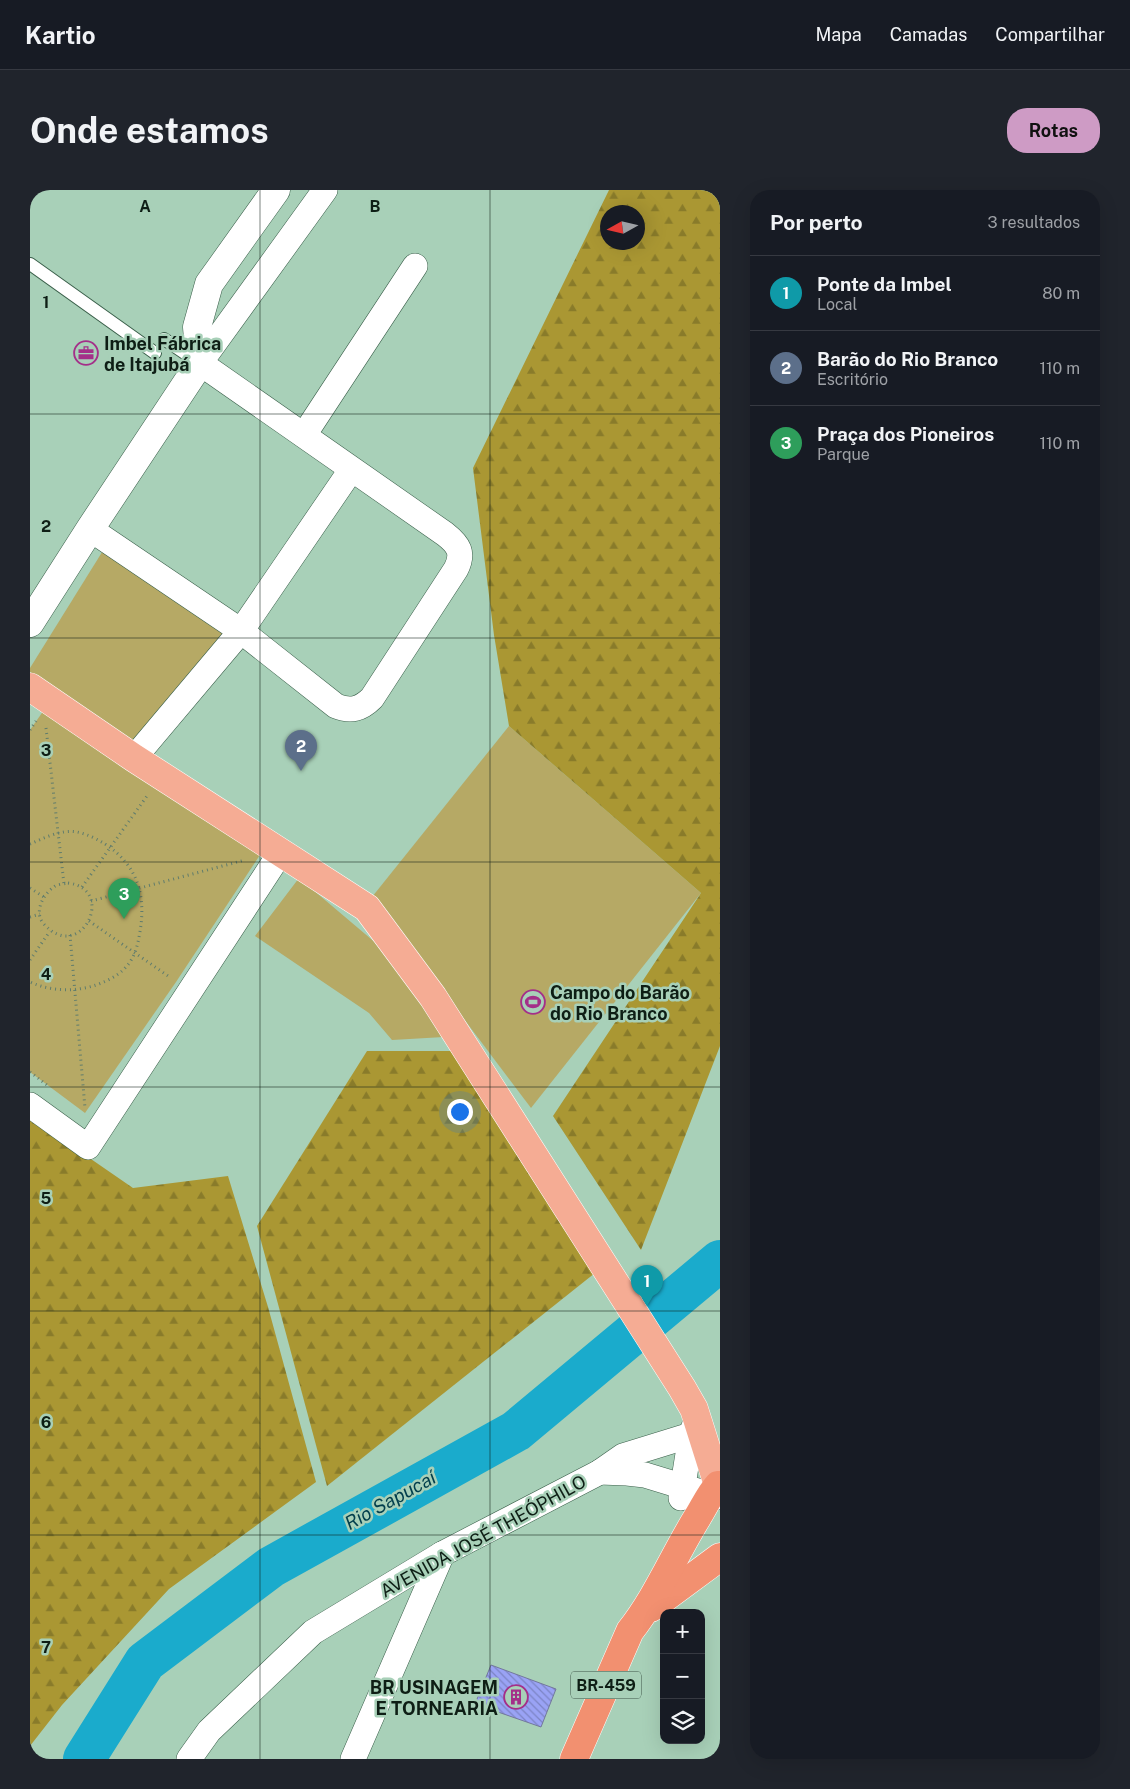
<!DOCTYPE html>
<html lang="pt">
<head>
<meta charset="utf-8">
<style>
  :root { --surface:#171b24; --page:#20242c; --text:#f1f3f6; --muted:#9ea1a6; --line:#363941; --accent:#ce9bc5 }
  body { margin:0; font-family:"Public Sans",sans-serif; background:var(--page); color:var(--text) }
  .controls { position:absolute; right:15px; bottom:15px; display:grid; overflow:hidden; border-radius:10px; box-shadow:0 5px 20px #0002 }
  .controls button { width:45px; height:45px; display:grid; place-items:center; padding:0; border:0; border-bottom:1px solid var(--line); background:var(--surface); color:var(--text); font:25px sans-serif }
  .compass { position:absolute; left:570px; top:15px; width:45px; height:45px; border-radius:50%; background:var(--surface); box-shadow:0 5px 20px #0002; rotate:262deg }
  .you { position:absolute; left:429px; top:921px; width:18px; height:18px; margin:-12px; border:4px solid #fff; border-radius:50%; background:#1a73e8; box-shadow:0 0 0 8px #1a73e833 }
  .badge { display:grid; place-items:center; width:32px; height:32px; border-radius:50%; background:var(--accent); color:#fff; font-size:16px; font-weight:700 }
  .pin { position:absolute; translate:-50% -41px; filter:drop-shadow(0 1px 2px #0008) }
  .pin::after { content:''; position:absolute; top:26px; width:18px; height:15px; background:inherit; clip-path:polygon(0 0,100% 0,50% 100%) }
  .list { margin:0; padding:0; list-style:none }
  h2 { display:flex; justify-content:space-between; align-items:center; height:65px; margin:0; padding:0 20px; font-size:21px }
  h2 small { font-size:16px; font-weight:400; color:var(--muted) }
  .list li { display:grid; grid-template-columns:32px 1fr auto; gap:15px; align-items:center; box-sizing:border-box; height:75px; padding:0 20px; border-top:1px solid var(--line) }
  .list b { display:block; font-size:19px; white-space:nowrap }
  .list p { margin:0; font-size:16px; white-space:nowrap; color:var(--muted) }
  .list em { font-size:16px; font-style:normal; color:var(--muted) }
  .icon { flex:none; width:28px; height:28px; fill:none; stroke:currentColor; stroke-width:2; stroke-linecap:round; stroke-linejoin:round }
  .map { position:relative; flex:none; width:690px; height:1569px; overflow:hidden; border-radius:20px }
  header { display:flex; align-items:center; gap:30px; box-sizing:border-box; height:70px; padding:0 25px; background:var(--surface); border-bottom:1px solid var(--line) }
  header strong { font-size:24px }
  nav { display:flex; gap:28px; margin-inline-start:auto; font-size:18px }
  .intro { display:flex; align-items:center; justify-content:space-between; box-sizing:border-box; height:120px; padding:0 30px }
  h1 { margin:0; font-size:35px }
  .button { padding:12px 22px; border-radius:20px; background:var(--accent); color:#111; font-size:18px; font-weight:700 }
  main { display:flex; gap:30px; padding:0 30px }
  aside { flex:1; background:var(--surface); border-radius:20px; box-shadow:0 5px 20px #0002 }
  .map>svg:first-child { display:block }
</style>
</head>
<body>
<header>
<strong>Kartio</strong>
<nav><a>Mapa</a><a>Camadas</a><a>Compartilhar</a></nav>
</header>
<div class="intro"><h1>Onde estamos</h1><a class="button">Rotas</a></div>
<main>
<div class="map">
<svg width="690" height="1569" viewBox="0 0 690 1569">
  <defs>
    <pattern id="forest-firs" width="22" height="20" patternUnits="userSpaceOnUse" patternTransform="scale(1.25)"><rect width="22" height="20" fill="#aa9733"/><path d="M5 1l3.5 6h-7zM16 11l3.5 6h-7z" fill="#897b2a"/></pattern>
    <pattern id="building-back-hatch" width="6" height="6" patternUnits="userSpaceOnUse" patternTransform="scale(1.25)"><rect width="6" height="6" fill="#9aa3f5"/><path d="M-1 5l2 2M0 0l6 6M5-1l2 2" fill="none" stroke="#7c84c5"/></pattern>
  </defs>
  <rect width="100%" height="100%" fill="#a8d0b8"/>
  <g fill="#b6a965">
    <polygon points="74,359 205,449 101,557 0,482 0,478"/>
    <polygon points="14,520 230,665 146,792 55,923 0,882 0,540"/>
    <polygon points="479,536 671,703 501,918 342,707"/>
    <polygon points="269,688 354,760 414,847 362,850 339,823 225,746"/>
  </g>
  <g fill="url(#forest-firs)" fill-rule="evenodd">
    <path d="M579,0H690V856L611,1060L523,926L671,703L479,536L464,445L443,278ZM578,22H608V52H578Z"/>
    <polygon points="337,861 428,861 565,1083 297,1296 227,1036"/>
    <polygon points="0,927 103,998 198,986 238,1117 286,1292 139,1399 32,1515 0,1556"/>
  </g>
  <g fill="none" stroke-linecap="round" stroke-linejoin="round">
    <polyline stroke="#1aabcc" stroke-width="42" points="54,1569 115,1472 241,1377 486,1241 690,1071"/>
  </g>
  <polygon fill="url(#building-back-hatch)" stroke="#73789b" points="461,1475 526,1499 511,1537 445,1514"/>
  <g fill="none" stroke-linecap="round" stroke-linejoin="round">
    <g stroke="#3b604b" stroke-width="14">
      <g id="service">
        <polyline points="0,74 125,163"/>
        <polyline points="134,149 168,172"/>
      </g>
    </g>
    <g stroke="#3b604b" stroke-width="26">
      <g id="minor">
        <polyline points="274,245 385,76"/>
        <path d="M60,339L211,441L306,516C321,522 331,519 342,508L426,379C434,363 429,355 415,344L170,173L295,0"/>
        <polyline points="104,568 211,441 321,280"/>
        <polyline points="0,915 58,957 251,662"/>
        <polyline points="570,1282 597,1283 615,1285 687,1307"/>
        <polyline points="651,1308 661,1245 666,1231"/>
        <polyline points="159,1569 179,1541 283,1442 412,1364 570,1282 593,1266 661,1245 672,1244"/>
        <polyline points="323,1569 412,1364"/>
      </g>
    </g>
    <g stroke="#3b604b" stroke-width="29">
      <polyline id="tertiary" points="0,433 60,339 170,173 167,137 179,94 246,0"/>
    </g>
    <g stroke="#fff" stroke-width="29">
      <polyline id="primary" points="0,497 104,568 337,718 403,807 652,1198 664,1219 688,1295"/>
    </g>
    <g stroke="#fff" stroke-width="29">
      <g id="trunk">
        <polyline points="621,1418 690,1367"/>
        <path d="M544,1569L600,1441C627,1407 644,1365 667,1328C674,1317 679,1305 688,1295"/>
      </g>
    </g>
    <g stroke="#607c6c" stroke-width="3" stroke-dasharray="1 4" stroke-linecap="butt">
      <polyline points="16,538 34,694"/>
      <polyline points="0,540 6,531"/>
      <path d="M0,654C14,648 32,639 47,642C57,644 67,649 75,654C109,676 117,708 109,747C107,759 103,771 93,780C86,787 73,793 63,796C42,802 20,801 0,792"/>
      <path d="M38,693C88,699 50,776 13,733C4,722 13,704 24,697C27,694 34,694 38,693Z"/>
      <polyline points="52,697 117,606"/>
      <polyline points="0,698 14,707"/>
      <polyline points="61,711 215,670"/>
      <polyline points="0,727 10,724"/>
      <polyline points="59,731 141,788"/>
      <polyline points="40,745 55,918"/>
      <polyline points="0,770 20,741"/>
      <polyline points="0,882 17,895"/>
    </g>
    <use href="#service" stroke="#fff" stroke-width="12"/>
    <use href="#minor" stroke="#fff" stroke-width="25"/>
    <use href="#tertiary" stroke="#fff" stroke-width="28"/>
    <use href="#primary" stroke="#f5ac94" stroke-width="28"/>
    <use href="#trunk" stroke="#f29070" stroke-width="28"/>
  </g>
  <path fill="none" stroke="#0e1e15" stroke-width="1" stroke-opacity="0.55" d="M230,0V1569M460,0V1569M0,224H690M0,448H690M0,672H690M0,897H690M0,1121H690M0,1345H690"/>
  <defs>
    <g id="office-ring" transform="scale(1.25)"><circle r="9.5" fill="#a8d0b8" stroke="#a42f89" stroke-width="1.5"/><path d="M-6-3h4V-5.5h4V-3h4V5H-6ZM-1-4.5V-3h2v-1.5ZM-6 0V1H6V0Z" fill="#a42f89"/></g>
    <g id="stadium-ring" transform="scale(1.25)"><circle r="9.5" fill="#a8d0b8" stroke="#a42f89" stroke-width="1.5"/><path d="M0-5a6.5 5 0 1 0 0 10a6.5 5 0 1 0 0-10ZM-3.5-1.8h7v3.6h-7Z" fill="#a42f89"/></g>
    <g id="building-ring" transform="scale(1.25)"><circle r="9.5" fill="#a8d0b8" stroke="#a42f89" stroke-width="1.5"/><path d="M-4-6H4V6H1V3H-1V6H-4ZM-2.5-4.3h1.7v1.8h-1.7ZM.8-4.3h1.7v1.8H.8ZM-2.5-1h1.7V.8h-1.7ZM.8-1h1.7V.8H.8Z" fill="#a42f89"/></g>
  </defs>
  <g fill-rule="evenodd">
    <use href="#office-ring" x="56" y="163"/>
    <use href="#stadium-ring" x="503" y="812"/>
    <use href="#building-ring" x="486" y="1507"/>
  </g>
  <g text-anchor="middle" dominant-baseline="central" stroke-width="5" stroke-linejoin="round" paint-order="stroke">
    <rect fill="#a8d0b8" stroke="#3c5346" stroke-width="1" x="541" y="1481.5" width="70" height="27" rx="4"/>
    <g font-size="16" font-weight="bold" fill="#0e1e15">
      <text x="576" y="1495">BR-459</text>
    </g>
    <g font-size="18" font-weight="bold" fill="#0e1e15" stroke="#a8d0b8" text-anchor="start">
      <text x="74" y="153">Imbel Fábrica<tspan x="74" dy="21">de Itajubá</tspan></text>
      <text x="520" y="802">Campo do Barão<tspan x="520" dy="21">do Rio Branco</tspan></text>
      <text x="468" y="1497" text-anchor="end">BR USINAGEM<tspan x="468" dy="21">E TORNEARIA</tspan></text>
    </g>
    <g font-size="18" fill="#0e1e15" stroke="#a8d0b8">
      <text transform="translate(453 1346) rotate(-29)">AVENIDA JOSÉ THEÓPHILO</text>
    </g>
    <g font-size="19" font-style="italic" fill="#013e4c" stroke="#a8d0b8">
      <text transform="translate(360 1310) rotate(-29)">Rio Sapucaí</text>
    </g>
  </g>
  <g font-size="16" text-anchor="middle" font-weight="bold" fill="#0e1e15" stroke="#a8d0b8" stroke-width="5" stroke-linejoin="round" paint-order="stroke">
    <text x="115" y="22">A</text>
    <text x="345" y="22">B</text>
    <text x="16" y="118">1</text>
    <text x="16" y="342">2</text>
    <text x="16" y="566">3</text>
    <text x="16" y="790">4</text>
    <text x="16" y="1014">5</text>
    <text x="16" y="1238">6</text>
    <text x="16" y="1463">7</text>
  </g>
</svg>
<div class="controls">
<button>+</button>
<button>−</button>
<button><svg class="icon" aria-label="layers" viewBox="0 0 24 24"><path d="M12 4l9 5-9 5-9-5zM3 14l9 5 9-5"/></svg></button>
</div>
<svg class="compass" viewBox="-18 -18 36 36"><path d="M0-13l5 13h-10z" fill="#e53935"/><path d="M0 13l5-13h-10z" fill="#9ea1a6"/></svg>
<div class="you"></div>
<div class="pin badge" style="left:617px;top:1116px;background:#0f9aa8">1</div>
<div class="pin badge" style="left:271px;top:581px;background:#5c6f8a">2</div>
<div class="pin badge" style="left:94px;top:729px;background:#2e9e5b">3</div>
</div>
<aside>
<h2>Por perto<small>3 resultados</small></h2>
<ul class="list">
<li><span class="badge" style="background:#0f9aa8">1</span><div><b>Ponte da Imbel</b><p>Local</p></div><em>80 m</em></li>
<li><span class="badge" style="background:#5c6f8a">2</span><div><b>Barão do Rio Branco</b><p>Escritório</p></div><em>110 m</em></li>
<li><span class="badge" style="background:#2e9e5b">3</span><div><b>Praça dos Pioneiros</b><p>Parque</p></div><em>110 m</em></li>
</ul>
</aside>
</main>
</body>
</html>
